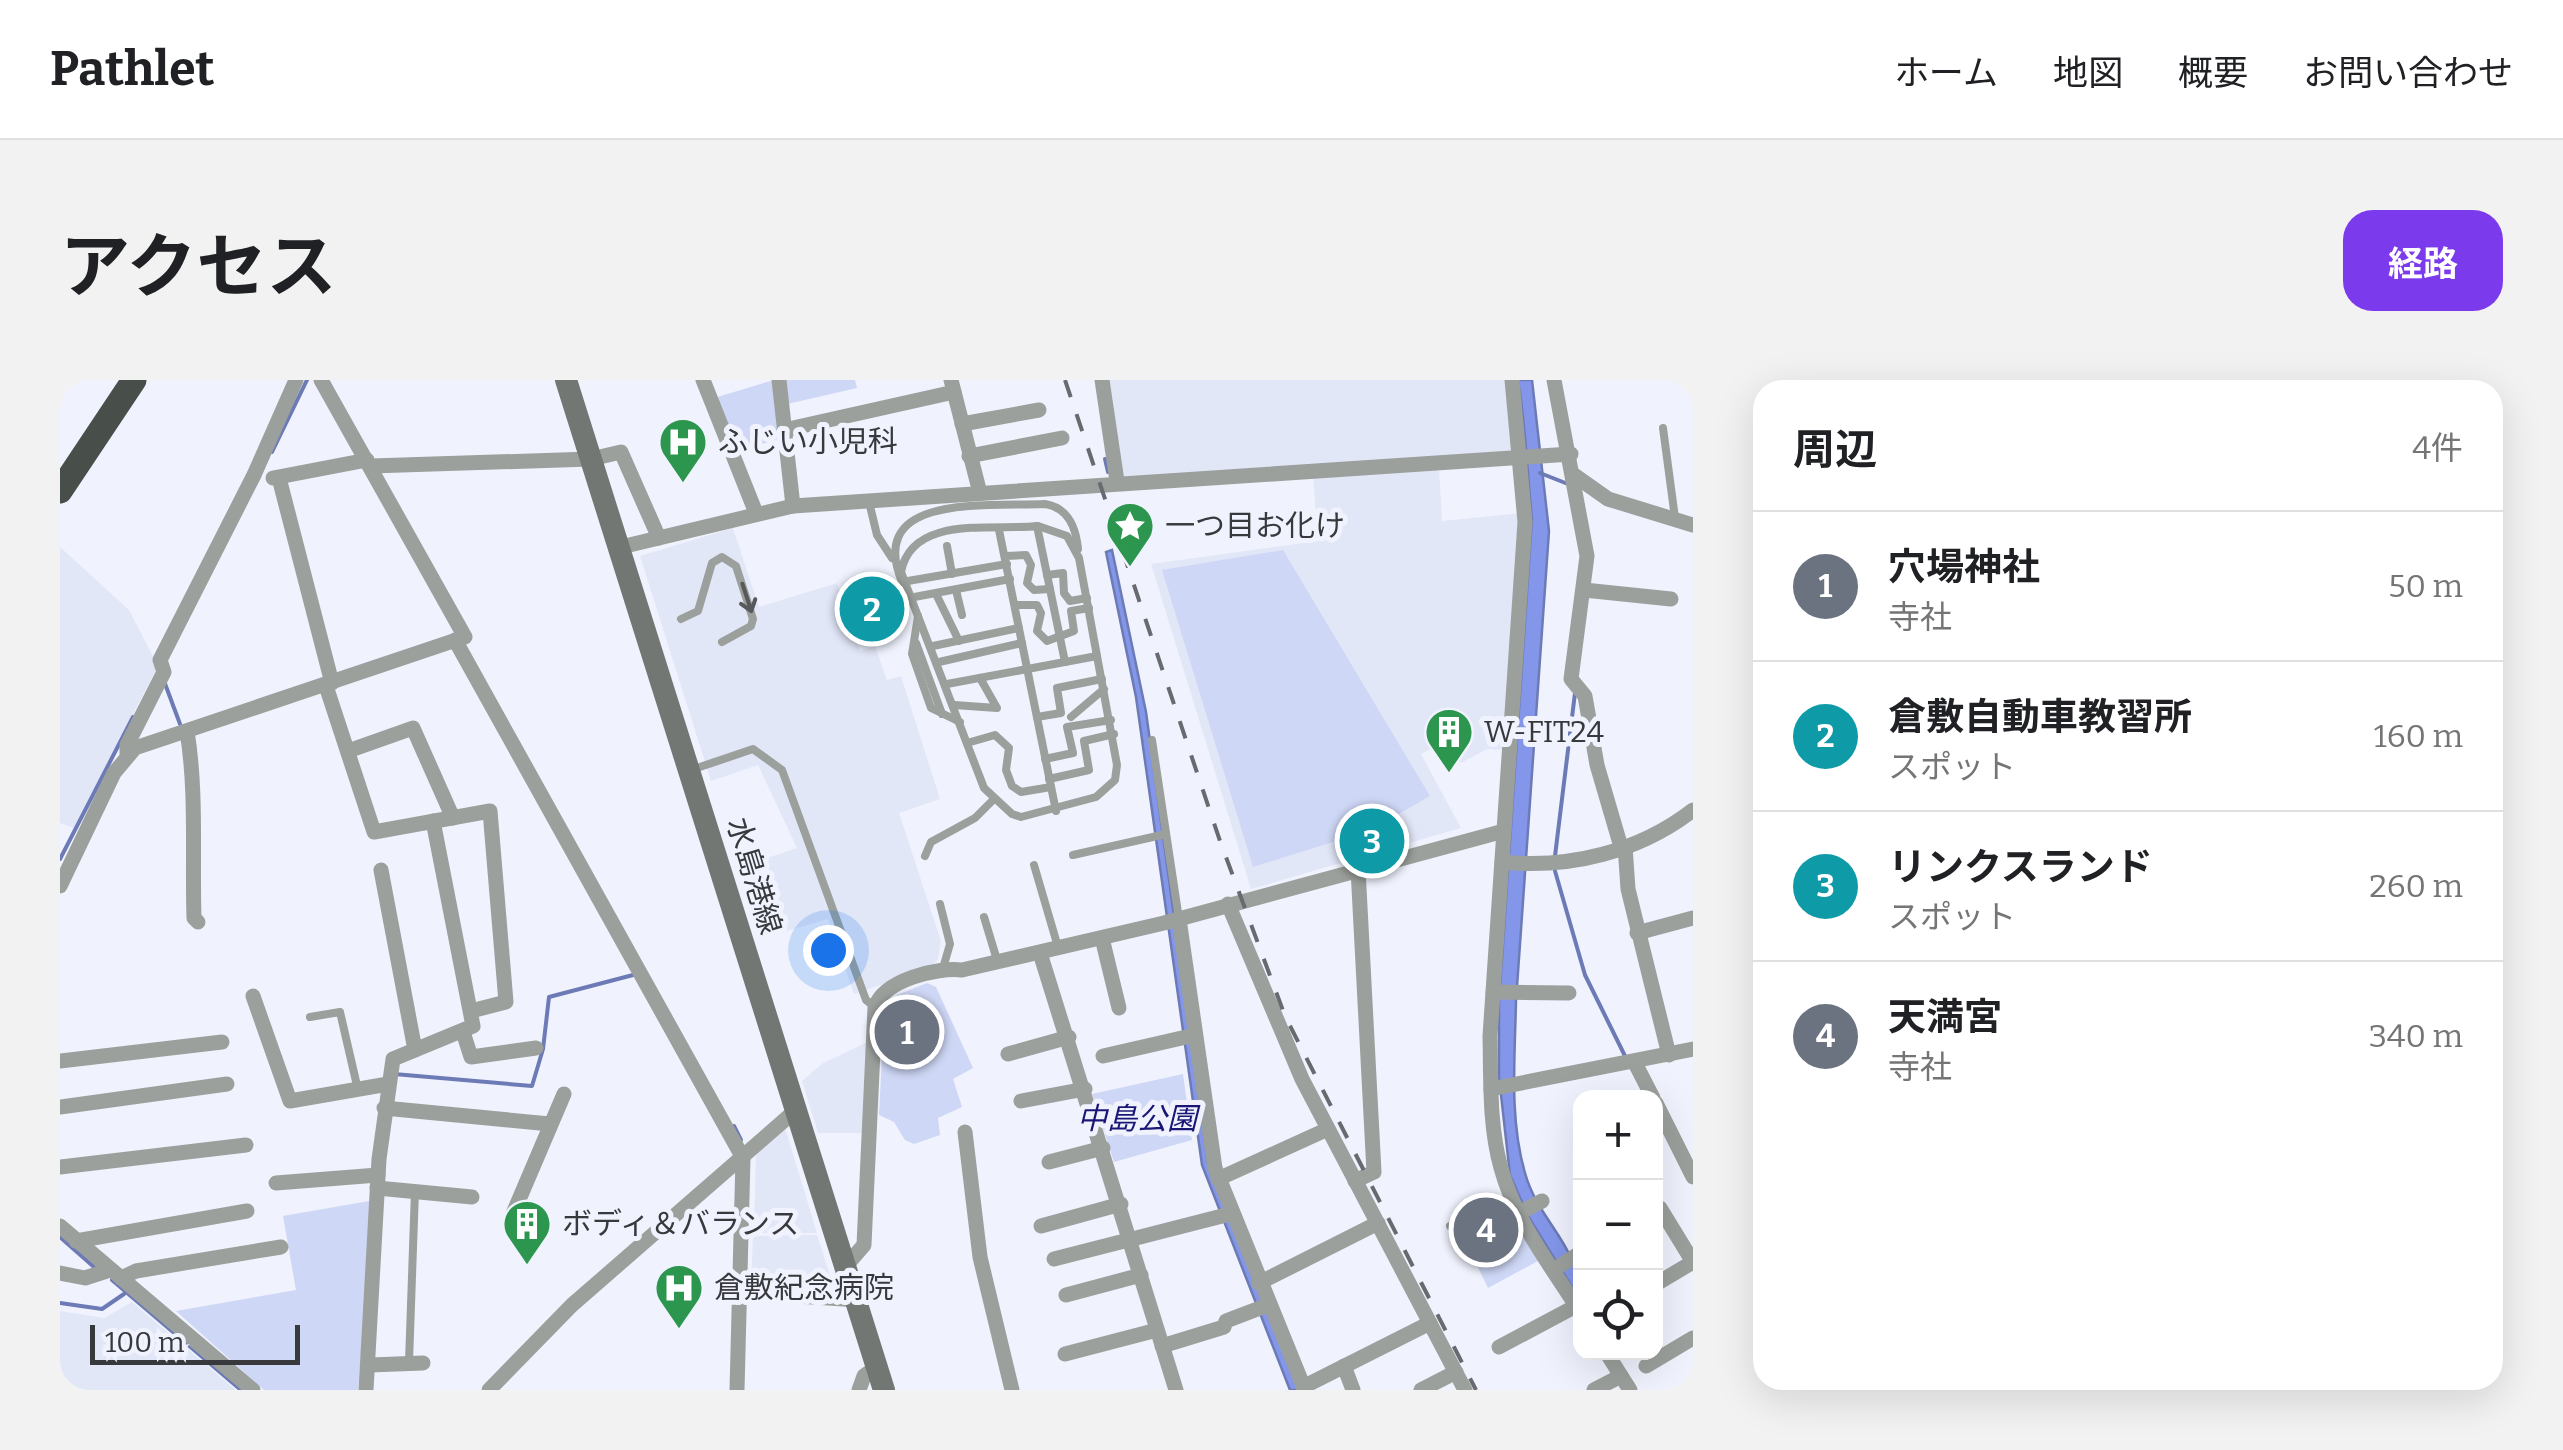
<!DOCTYPE html>
<html lang="ja">
<head>
<meta charset="utf-8">
<style>
  :root { --surface:#fff; --page:#f2f2f2; --text:#202124; --muted:#757577; --line:#e0e0e0; --accent:#7c3aed }
  body { margin:0; font-family:Bitter,"Noto Sans JP",serif; background:var(--page); color:var(--text) }
  .controls { position:absolute; right:30px; bottom:30px; display:grid; overflow:hidden; border-radius:20px; box-shadow:0 10px 40px #0002 }
  .controls button { width:90px; height:90px; display:grid; place-items:center; padding:0; border:0; border-bottom:2px solid var(--line); background:var(--surface); color:var(--text); font:50px sans-serif }
  .scale { position:absolute; left:30px; bottom:25px; width:210px; box-sizing:border-box; padding-left:10px; border:5px solid #38393d; border-top:0; font-size:28px; line-height:35px; white-space:nowrap; color:#38393d; -webkit-text-stroke:8px #f0f3fe; paint-order:stroke }
  .you { position:absolute; left:768px; top:570px; width:35px; height:35px; margin:-25px; border:8px solid #fff; border-radius:50%; background:#1a73e8; box-shadow:0 0 0 15px #1a73e833 }
  .badge { display:grid; place-items:center; width:65px; height:65px; border-radius:50%; background:var(--accent); color:#fff; font-size:32px; font-weight:700 }
  .pin { position:absolute; translate:-50% -50%; border:5px solid #fff; box-shadow:0 2px 10px #0006 }
  .list { margin:0; padding:0; list-style:none }
  h2 { display:flex; justify-content:space-between; align-items:center; height:130px; margin:0; padding:0 40px; font-size:42px }
  h2 small { font-size:32px; font-weight:400; color:var(--muted) }
  .list li { display:grid; grid-template-columns:65px 1fr auto; gap:30px; align-items:center; box-sizing:border-box; height:150px; padding:0 40px; border-top:2px solid var(--line) }
  .list b { display:block; font-size:38px; white-space:nowrap }
  .list p { margin:0; font-size:32px; white-space:nowrap; color:var(--muted) }
  .list em { font-size:32px; font-style:normal; color:var(--muted) }
  .icon { flex:none; width:55px; height:55px; fill:none; stroke:currentColor; stroke-width:2; stroke-linecap:round; stroke-linejoin:round }
  .map { position:relative; flex:none; width:1633px; height:1010px; overflow:hidden; border-radius:30px }
  header { display:flex; align-items:center; gap:60px; box-sizing:border-box; height:140px; padding:0 50px; background:var(--surface); border-bottom:2px solid var(--line) }
  header strong { font-size:48px }
  nav { display:flex; gap:55px; margin-inline-start:auto; font-size:35px }
  .intro { display:flex; align-items:center; justify-content:space-between; box-sizing:border-box; height:240px; padding:0 60px }
  h1 { margin:0; font-size:70px }
  .button { padding:25px 45px; border-radius:30px; background:var(--accent); color:#fff; font-size:35px; font-weight:700 }
  main { display:flex; gap:60px; padding:0 60px }
  aside { flex:1; background:var(--surface); border-radius:30px; box-shadow:0 10px 40px #0002 }
  .map>svg:first-child { display:block }
</style>
</head>
<body>
<header>
<strong>Pathlet</strong>
<nav><a>ホーム</a><a>地図</a><a>概要</a><a>お問い合わせ</a></nav>
</header>
<div class="intro"><h1>アクセス</h1><a class="button">経路</a></div>
<main>
<div class="map">
<svg width="1633" height="1010" viewBox="0 0 1633 1010">
  <rect width="100%" height="100%" fill="#f0f3fe"/>
  <g fill="#e2e7f8">
    <polygon points="1048,0 1445,0 1452,76 1063,99"/>
    <polygon points="1379,86 1382,141 1462,133 1448,370 1427,369 1401,383 1387,361 1361,374 1401,448 1191,509 1091,184 1258,161 1253,96"/>
    <polygon points="673,148 699,227 777,203 800,271 815,266 827,300 841,296 880,419 839,433 881,561 878,579 870,588 794,614 768,539 699,559 678,488 737,468 698,385 651,401 580,176"/>
    <polygon points="0,167 69,230 98,286 14,448 0,443"/>
    <polygon points="812,660 808,753 758,753 742,701 763,683"/>
    <polygon points="723,741 757,853 694,853 696,766"/>
    <polygon points="757,855 776,913 691,910 693,856"/>
    <polygon points="72,922 176,1010 0,1010 0,931 44,938"/>
  </g>
  <g fill="#ced7f5">
    <polygon points="714,0 721,58 676,72 654,18"/>
    <polygon points="719,0 795,0 797,8 723,25"/>
    <polygon points="1223,170 1370,416 1311,450 1193,487 1102,190"/>
    <polygon points="867,603 876,607 913,688 893,699 902,727 878,738 880,755 854,764 845,760 834,742 819,735 824,635 837,615"/>
    <polygon points="1123,694 1132,760 1054,782 1032,714"/>
    <polygon points="309,821 313,827 298,1010 204,1010 116,931 236,910 223,836"/>
    <polygon points="1436,831 1442,841 1452,838 1478,881 1428,908 1398,847"/>
  </g>
  <g fill="#8396e9" stroke="#6c7ab5" stroke-width="2.5">
    <path d="M1458,0H1472L1489,151L1456,621C1455,676 1449,739 1465,793C1479,843 1520,864 1520,920L1468,836L1450,795L1439,697V623L1472,139C1467,92 1466,47 1458,0Z"/>
    <polygon points="1052,170 1086,332 1148,784 1239,1010 1230,1010 1142,785 1076,317 1046,172"/>
  </g>
  <g fill="none" stroke-linecap="round" stroke-linejoin="round">
    <g stroke="#6c7ab5" stroke-width="4">
      <polyline points="212,72 247,0"/>
      <polyline points="1045,79 1048,92"/>
      <polyline points="1480,93 1508,104"/>
      <polyline points="104,301 120,344"/>
      <polyline points="1495,476 1515,313"/>
      <polyline points="0,479 73,337"/>
      <polyline points="1495,491 1525,595 1566,678"/>
      <polyline points="334,694 472,706 483,669 489,617 573,595"/>
      <polyline points="674,746 681,760"/>
      <polyline points="0,857 34,887"/>
      <polyline points="52,900 181,1010"/>
      <polyline points="0,923 42,929 64,914"/>
    </g>
    <g stroke="#9ca09c" stroke-width="8">
      <polyline points="1603,48 1615,138"/>
      <polyline points="809,122 817,155 832,178"/>
      <polyline points="977,146 1005,282"/>
      <path d="M978,146L1007,156L1019,178L1057,385L1055,400L1036,417L961,437L952,434L924,408L841,192C852,134 934,151 978,146Z"/>
      <polyline points="939,150 996,431"/>
      <polyline points="887,166 892,194"/>
      <polyline points="945,176 966,175 971,185 967,203 974,210 990,209"/>
      <path d="M947,184L842,202C805,112 930,127 985,124C1009,128 1016,148 1018,169"/>
      <polyline points="987,195 1003,193 1004,213 1010,221 1027,218"/>
      <polyline points="896,210 902,235"/>
      <polyline points="876,214 899,261"/>
      <polyline points="849,218 950,199"/>
      <polyline points="955,225 977,225 981,233 977,251 987,261 1014,251 1011,231 1029,228"/>
      <polyline points="858,236 852,274 871,328 900,342"/>
      <polyline points="621,239 638,231 652,183 662,177 676,186 693,239 691,246 662,262"/>
      <polyline points="856,263 882,334"/>
      <polyline points="873,266 959,248"/>
      <polyline points="879,282 962,263"/>
      <polyline points="887,304 1037,276"/>
      <polyline points="894,325 937,328 920,298"/>
      <polyline points="977,337 1001,333 997,308 1042,299"/>
      <polyline points="1011,337 1044,309"/>
      <polyline points="1092,360 1119,539"/>
      <polyline points="907,363 935,355 949,368 946,390 952,406 961,412 991,407"/>
      <polyline points="985,379 1013,373 1007,347 1051,340"/>
      <polyline points="634,389 693,369 722,390 806,620 815,627"/>
      <polyline points="989,399 1029,390 1024,361 1054,354"/>
      <polyline points="1013,475 1106,454"/>
      <polyline points="865,476 871,462 915,438 934,419"/>
      <polyline points="974,485 998,567"/>
      <polyline points="880,524 890,564 883,588"/>
      <polyline points="924,537 937,580"/>
      <polyline points="250,637 280,632 298,710"/>
      <polyline points="1390,846 1453,822"/>
      <polyline points="681,916 791,923"/>
      <polyline points="349,982 355,811"/>
    </g>
    <g stroke="#9ca09c" stroke-width="15">
      <polyline points="643,0 696,133"/>
      <polyline points="719,0 733,126"/>
      <polyline points="891,0 920,113"/>
      <polyline points="1042,0 1057,101"/>
      <path d="M1452,0L1465,142L1430,656C1431,699 1429,746 1441,788C1455,841 1492,887 1520,932"/>
      <polyline points="1494,0 1527,176 1511,299 1525,316 1537,385 1561,467"/>
      <polyline points="902,44 979,30"/>
      <polyline points="724,50 894,12"/>
      <polyline points="909,76 1002,58"/>
      <polyline points="311,86 531,79 561,72 599,158"/>
      <polyline points="1514,95 1548,119 1633,145"/>
      <polyline points="213,98 307,80"/>
      <polyline points="219,98 272,303"/>
      <polyline points="561,167 733,126 1511,74"/>
      <polyline points="1524,210 1611,219"/>
      <polyline points="395,260 683,778 677,1010"/>
      <polyline points="266,306 314,452 430,431 446,622 411,631"/>
      <path d="M127,351C137,413 132,475 134,538L138,542"/>
      <polyline points="288,371 353,348 393,438"/>
      <polyline points="67,374 67,365 104,292 100,280 194,95 236,0"/>
      <polyline points="1565,466 1568,509 1609,675"/>
      <path d="M1442,482C1509,489 1579,472 1633,430"/>
      <polyline points="321,490 355,670"/>
      <polyline points="0,506 54,393 75,368 405,257 261,0"/>
      <polyline points="1168,524 1242,699 1405,1010"/>
      <polyline points="1119,539 1155,788 1245,1010"/>
      <polyline points="1577,553 1633,538"/>
      <polyline points="1042,558 1059,628"/>
      <polyline points="980,573 1116,1010"/>
      <polyline points="1433,612 1509,613"/>
      <polyline points="193,616 230,721 328,704"/>
      <polyline points="403,652 411,677 476,668"/>
      <polyline points="948,674 1009,657"/>
      <polyline points="1043,676 1135,655"/>
      <polyline points="0,681 162,662"/>
      <polyline points="1575,683 1593,718"/>
      <polyline points="1431,709 1633,669"/>
      <polyline points="961,721 1025,709"/>
      <polyline points="1596,723 1633,797"/>
      <polyline points="0,727 167,704"/>
      <polyline points="324,728 490,744"/>
      <polyline points="905,752 920,877 952,1010"/>
      <polyline points="989,782 1043,768"/>
      <polyline points="0,787 186,765"/>
      <polyline points="1158,799 1268,749"/>
      <polyline points="1295,801 1314,792 1298,489"/>
      <polyline points="216,803 318,795"/>
      <polyline points="317,808 412,817"/>
      <polyline points="1596,830 1600,828 1633,882 1596,904"/>
      <polyline points="1459,833 1482,821"/>
      <polyline points="452,836 504,714"/>
      <polyline points="0,846 193,1010"/>
      <polyline points="981,846 1061,824"/>
      <polyline points="16,861 187,831"/>
      <polyline points="994,879 1170,834"/>
      <path d="M785,887L804,865L815,627C824,600 877,587 902,590L1104,543L1444,451"/>
      <polyline points="1493,890 1520,873"/>
      <polyline points="0,893 25,898 50,890"/>
      <polyline points="61,898 76,891 221,867"/>
      <polyline points="1199,903 1318,843"/>
      <polyline points="1006,915 1081,895"/>
      <polyline points="1102,966 1164,947 1166,941 1208,925"/>
      <polyline points="1439,967 1516,926"/>
      <polyline points="1546,972 1570,1010"/>
      <polyline points="1005,974 1097,950"/>
      <polyline points="310,985 363,983"/>
      <polyline points="1284,986 1293,1010"/>
      <polyline points="1586,986 1633,958"/>
      <polyline points="1243,1007 1370,943"/>
      <polyline points="306,1010 319,779 333,679 413,646 373,441"/>
      <polyline points="429,1010 512,925 736,730"/>
      <polyline points="799,1010 804,996 817,987"/>
      <polyline points="1361,1010 1396,992"/>
      <polyline points="1534,1010 1561,996"/>
    </g>
    <polyline stroke="#727773" stroke-width="22" points="506,0 824,1010"/>
    <polyline stroke="#484f4a" stroke-width="25" points="0,111 74,0"/>
    <polyline stroke="#686a70" stroke-width="4" stroke-dasharray="18 18" stroke-linecap="butt" points="1005,0 1160,461 1225,636 1416,1010"/>
  </g>
  <defs><path id="oneway-shaft" d="M-6 0H5M1.5-3L5.5 0L1.5 3" fill="none" stroke-width="1.6" stroke-linecap="round" stroke-linejoin="round" transform="scale(2.5)"/></defs>
  <use stroke="#56585a" href="#oneway-shaft" transform="translate(687 218) rotate(72)"/>
  <defs>
    <g id="hospital-pin" transform="scale(2.5)"><path d="M0 17L-7.5 6A9.5 9.5 0 1 1 7.5 6Z" fill="#2c964e" stroke="#f0f3fe"/><path d="M-5-5h3v3.5h4V-5h3V5h-3V1.5h-4V5h-3Z" fill="#fff"/></g>
    <g id="sight-pin" transform="scale(2.5)"><path d="M0 17L-7.5 6A9.5 9.5 0 1 1 7.5 6Z" fill="#2c964e" stroke="#f0f3fe"/><path d="M0-6L1.8-2.2L6-1.7L2.9 1.2L3.7 5.4L0 3.3L-3.7 5.4L-2.9 1.2L-6-1.7L-1.8-2.2Z" fill="#fff"/></g>
    <g id="building-pin" transform="scale(2.5)"><path d="M0 17L-7.5 6A9.5 9.5 0 1 1 7.5 6Z" fill="#2c964e" stroke="#f0f3fe"/><path d="M-4-6H4V6H1V3H-1V6H-4ZM-2.5-4.3h1.7v1.8h-1.7ZM.8-4.3h1.7v1.8H.8ZM-2.5-1h1.7V.8h-1.7ZM.8-1h1.7V.8H.8Z" fill="#fff"/></g>
  </defs>
  <g fill-rule="evenodd">
    <use href="#hospital-pin" x="623" y="62"/>
    <use href="#sight-pin" x="1070" y="146"/>
    <use href="#building-pin" x="1389" y="352"/>
    <use href="#building-pin" x="467" y="844"/>
    <use href="#hospital-pin" x="619" y="908"/>
  </g>
  <g text-anchor="middle" dominant-baseline="central" stroke-width="10" stroke-linejoin="round" paint-order="stroke">
    <g font-size="30" fill="#38393d" stroke="#f0f3fe" text-anchor="start">
      <text x="658" y="62">ふじい小児科</text>
      <text x="1105" y="146">一つ目お化け</text>
      <text x="1424" y="352">W-FIT24</text>
      <text x="502" y="844">ボディ＆バランス</text>
      <text x="654" y="908">倉敷紀念病院</text>
    </g>
    <g font-size="30" fill="#38393d" stroke="#f0f3fe">
      <text transform="translate(694 496) rotate(73)">水島港線</text>
    </g>
    <g font-size="30" font-style="italic" fill="#1a1675" stroke="#f0f3fe">
      <text x="1077" y="739">中島公園</text>
    </g>
  </g>
</svg>
<div class="controls">
<button>+</button>
<button>−</button>
<button><svg class="icon" aria-label="locate" viewBox="0 0 24 24"><circle cx="12" cy="12" r="6"/><path d="M12 2v4M12 18v4M2 12h4M18 12h4"/></svg></button>
</div>
<div class="scale">100 m</div>
<div class="you"></div>
<div class="pin badge" style="left:847px;top:652px;background:#6b7280">1</div>
<div class="pin badge" style="left:812px;top:229px;background:#0f9aa8">2</div>
<div class="pin badge" style="left:1312px;top:461px;background:#0f9aa8">3</div>
<div class="pin badge" style="left:1426px;top:850px;background:#6b7280">4</div>
</div>
<aside>
<h2>周辺<small>4件</small></h2>
<ul class="list">
<li><span class="badge" style="background:#6b7280">1</span><div><b>穴場神社</b><p>寺社</p></div><em>50 m</em></li>
<li><span class="badge" style="background:#0f9aa8">2</span><div><b>倉敷自動車教習所</b><p>スポット</p></div><em>160 m</em></li>
<li><span class="badge" style="background:#0f9aa8">3</span><div><b>リンクスランド</b><p>スポット</p></div><em>260 m</em></li>
<li><span class="badge" style="background:#6b7280">4</span><div><b>天満宮</b><p>寺社</p></div><em>340 m</em></li>
</ul>
</aside>
</main>
</body>
</html>
